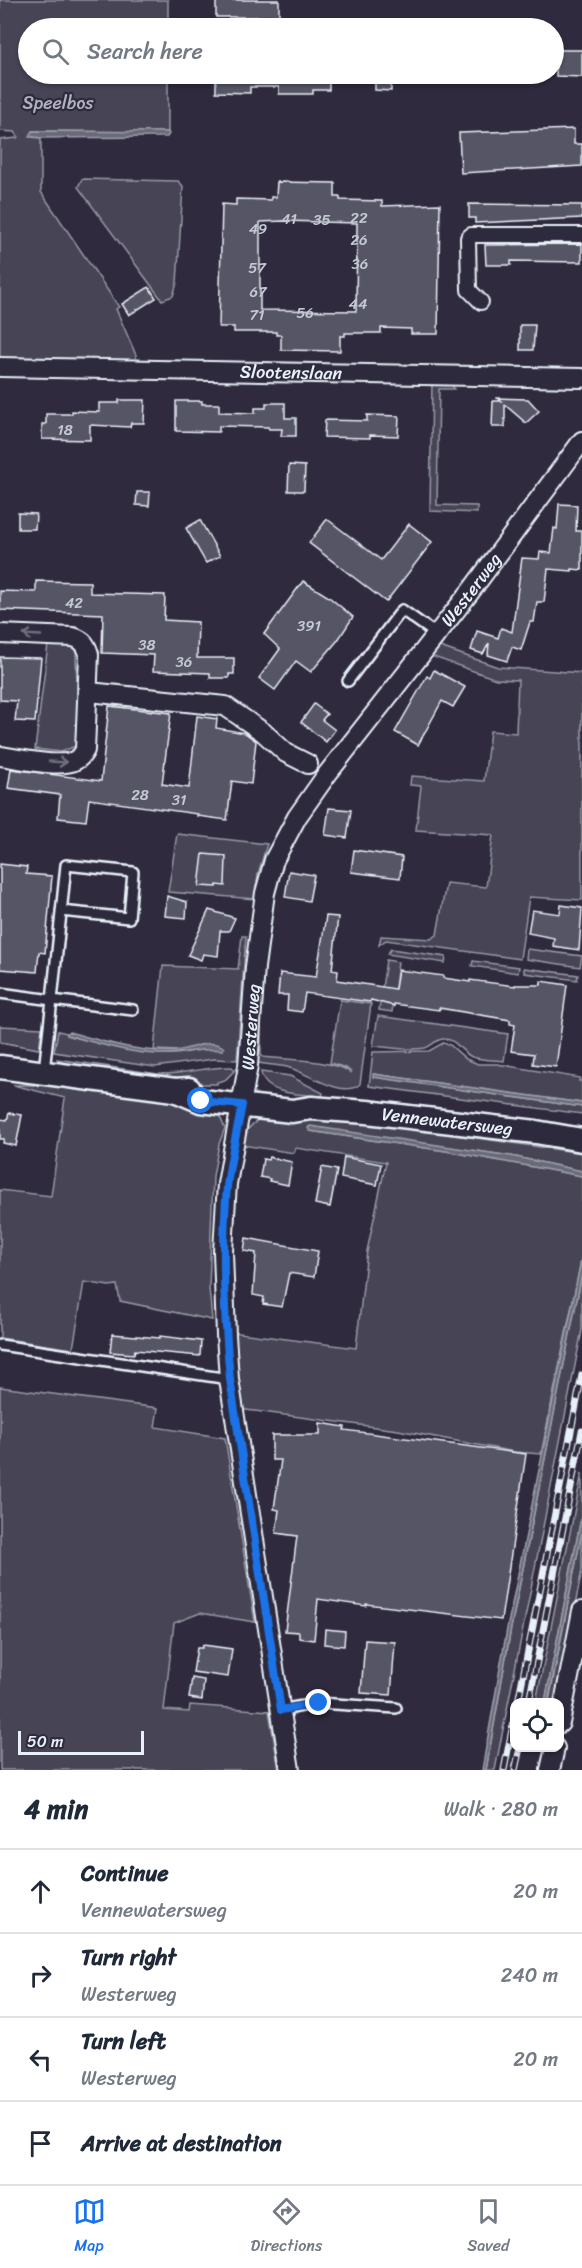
<!DOCTYPE html>
<html lang="en">
<head>
<meta charset="utf-8">
<style>
  :root { --surface:#fff; --page:#f6f6f7; --text:#1f2937; --muted:#747a83; --line:#e0e1e3; --accent:#1a73e8 }
  body { margin:0; font-family:Sriracha,sans-serif; background:var(--page); color:var(--text) }
  .controls { position:absolute; right:18px; bottom:18px; display:grid; overflow:hidden; border-radius:12px; box-shadow:0 2px 4px #0004 }
  .controls button { width:54px; height:54px; display:grid; place-items:center; padding:0; border:0; border-bottom:2px solid var(--line); background:var(--surface); color:var(--text); font:30px sans-serif }
  .scale { position:absolute; left:18px; bottom:15px; width:126px; box-sizing:border-box; padding-left:6px; border:3px solid #e8f1f8; border-top:0; font-size:16px; line-height:21px; white-space:nowrap; color:#e8f1f8; -webkit-text-stroke:4px #2f2a3d; paint-order:stroke }
  .stop { position:absolute; width:18px; height:18px; margin:-14px; border:4px solid #1a73e8; border-radius:50%; background:#fff }
  .stop.end { background:#1a73e8; border-color:#fff; box-shadow:0 2px 6px #0008 }
  .list { margin:0; padding:0; list-style:none }
  h2 { display:flex; justify-content:space-between; align-items:center; height:78px; margin:0; padding:0 24px; font-size:26px }
  h2 small { font-size:20px; font-weight:400; color:var(--muted) }
  .list li { display:grid; grid-template-columns:39px 1fr auto; gap:18px; align-items:center; box-sizing:border-box; height:84px; padding:0 24px; border-top:2px solid var(--line) }
  .list b { display:block; font-size:22px; white-space:nowrap }
  .list p { margin:0; font-size:20px; white-space:nowrap; color:var(--muted) }
  .list em { font-size:20px; font-style:normal; color:var(--muted) }
  .icon { flex:none; width:33px; height:33px; fill:none; stroke:currentColor; stroke-width:2; stroke-linecap:round; stroke-linejoin:round }
  .map { position:relative; flex:none; width:582px; height:1770px; overflow:hidden }
  .search { position:absolute; background:var(--surface); box-shadow:0 2px 4px #0004; left:18px; right:18px; top:18px; height:66px; display:flex; align-items:center; gap:15px; box-sizing:border-box; padding:0 21px; border-radius:33px; color:var(--muted); font-size:22px }
  .sheet { height:414px; background:var(--surface) }
  nav { display:flex; justify-content:space-around; align-items:center; box-sizing:border-box; height:84px; border-top:2px solid var(--line); background:var(--surface); font-size:16px; color:var(--muted) }
  nav a { display:grid; justify-items:center; gap:3px }
  nav .on { color:var(--accent) }
  .map>svg:first-child { display:block }
</style>
</head>
<body>
<div class="map">
<svg width="582" height="1770" viewBox="0 0 582 1770">
  <rect width="100%" height="100%" fill="#2f2a3d"/>
  <filter id="ink" filterUnits="userSpaceOnUse"><feTurbulence type="fractalNoise" baseFrequency=".0167" numOctaves="2"/><feDisplacementMap in="SourceGraphic" scale="12" xChannelSelector="R" yChannelSelector="G"/><feConvolveMatrix kernelMatrix="1 2 1 2 8 2 1 2 1" color-interpolation-filters="sRGB"/></filter>
  <g filter="url(#ink)">
    <g fill="#464455" stroke="#979aa6" stroke-width="1.5">
      <polygon points="0,0 168,0 168,28 28,28 28,74 168,74 168,132 32,131 31,137 41,138 41,192 119,307 116,309 136,355 135,365 0,363 0,140 17,138 18,136 15,132 0,131"/>
      <polygon points="82,179 178,181 183,186 177,283 173,296 162,300 78,187"/>
      <polygon points="432,380 450,380 454,389 439,389 437,505 477,506 477,513 430,511"/>
      <polygon points="451,631 440,647 498,667 582,673 582,900 529,897 520,959 386,940 379,945 381,936 431,939 437,935 446,883 486,887 493,835 416,830 421,786 410,785 411,776 484,781 490,731 516,733 518,680 496,679 428,655"/>
      <polygon points="48,644 69,645 76,650 78,745 61,752 35,749"/>
      <polygon points="177,834 267,844 258,874 255,899 168,892"/>
      <path d="M242,936H246L237,1060L214,1059L155,1067L54,1052L58,1031L67,1033V1035C102,1044 138,1055 174,1054C187,1054 199,1048 212,1048L200,1045L180,1051L154,1050L163,966L238,969Z"/>
      <polygon points="391,949 446,957 445,963 387,954"/>
      <polygon points="527,949 582,956 580,967 526,959"/>
      <polygon points="386,960 398,962 392,1012 379,1010"/>
      <polygon points="473,961 519,967 518,973 472,966"/>
      <polygon points="524,968 578,975 577,980 524,973"/>
      <path d="M340,1000L371,1004L360,1084C343,1100 307,1072 287,1067C277,1065 268,1065 259,1063L257,1061L261,1006V1055L263,1057C288,1060 331,1059 352,1073L346,1068L330,1063Z"/>
      <path d="M378,1016L508,1034L504,1061C494,1060 482,1060 472,1057C462,1053 456,1039 445,1039C436,1038 433,1046 425,1048C408,1051 390,1047 373,1046Z"/>
      <polygon points="0,1026 42,1028 39,1049 0,1042"/>
      <polygon points="443,1043 450,1045 466,1059 478,1064 497,1064 580,1078 579,1081 582,1081 582,1103 374,1074 422,1084 582,1107 582,1114 369,1086 373,1052 429,1051"/>
      <path d="M57,1059L158,1074C183,1075 207,1066 232,1067L235,1070L225,1080L217,1082V1084H197L60,1065Z"/>
      <path d="M261,1072L290,1076L323,1093L322,1096C303,1094 264,1096 261,1072Z"/>
      <polygon points="13,1085 72,1085 214,1110 220,1117 225,1128 219,1144 213,1176 209,1288 212,1320 120,1301 117,1285 109,1286 84,1282 73,1349 0,1338 0,1190 51,1196 65,1098"/>
      <polygon points="262,1116 363,1122 582,1153 582,1171 511,1156 309,1127 310,1131 446,1151 582,1176 582,1256 541,1454 515,1452 398,1430 239,1409 232,1332 356,1348 367,1251 386,1162 296,1148 294,1153 242,1145 248,1129"/>
      <polygon points="582,1274 582,1330 495,1770 486,1770 511,1628"/>
      <polygon points="0,1387 158,1408 155,1427 225,1438 255,1622 200,1613 174,1623 164,1710 189,1712 190,1705 269,1711 279,1770 0,1770"/>
      <polygon points="582,1473 582,1513 545,1702 536,1702"/>
      <polygon points="582,1531 582,1570 556,1702 549,1702"/>
    </g>
    <g fill="#696978" stroke="#9c9fab" stroke-width="1.5">
      <polygon points="32,131 168,132 169,134 167,137 41,138 29,136"/>
      <path d="M69,1032C103,1041 139,1053 175,1051C189,1050 211,1037 224,1048L223,1050C201,1047 181,1055 158,1054C128,1053 96,1043 67,1035V1033Z"/>
      <polygon points="373,1074 582,1103 582,1107 373,1077"/>
      <polygon points="310,1126 511,1156 582,1171 582,1176 446,1151 310,1131 308,1128"/>
      <polygon points="582,1256 582,1274 511,1628 486,1770 482,1770 507,1629"/>
      <polygon points="582,1513 582,1532 548,1702 545,1702"/>
    </g>
    <g fill="#575565" stroke="#e8f1f8" stroke-width="1.5" fill-rule="evenodd">
      <rect x="216" y="0" width="63" height="17"/>
      <polygon points="556,50 582,50 582,77 556,76"/>
      <polygon points="249,74 279,74 279,79 312,79 312,74 329,74 329,90 313,90 313,94 279,94 279,87 250,87 250,93 216,92 216,77 249,77"/>
      <polygon points="375,74 391,74 391,91 375,90"/>
      <polygon points="574,129 574,144 582,144 582,166 461,173 459,133"/>
      <path d="M277,182L335,183V197H340V200L382,201V206L440,204L438,334H411V329L381,328V333H345V336H340V351L281,350V335H276V332H234V327H219L222,204L236,205V199L271,200V197H276ZM283,221L357,223L356,311L260,310V222Z"/>
      <polygon points="469,204 582,205 582,218 475,223 475,218 469,218"/>
      <polygon points="582,244 582,262 511,261 511,265 486,265 485,245"/>
      <polygon points="149,287 156,298 129,315 122,304"/>
      <polygon points="520,325 535,325 533,350 520,350"/>
      <polygon points="497,398 528,399 539,411 526,423 505,405 505,427 492,427 493,401 501,401"/>
      <polygon points="119,400 145,400 144,423 131,423 130,427 90,425 90,440 42,439 42,424 46,424 46,414 72,414 72,411 99,412 99,403 119,403"/>
      <polygon points="176,401 202,401 202,404 219,404 219,412 255,413 255,408 266,408 266,403 285,403 285,418 296,418 296,436 281,436 282,429 269,429 268,427 219,426 219,432 176,431"/>
      <polygon points="367,415 399,416 398,436 370,435 370,438 324,437 325,420 367,421"/>
      <polygon points="289,465 305,466 304,491 288,491"/>
      <polygon points="137,492 150,492 149,506 136,505"/>
      <polygon points="559,504 577,505 576,531 582,531 582,570 572,569 572,571 548,569 544,602 537,602 534,622 530,622 521,650 512,647 507,661 488,655 489,643 483,654 471,650 477,631 498,638 501,628 512,632 522,558 539,559 540,552 551,553 554,528 557,529"/>
      <polygon points="18,513 36,514 35,529 18,529"/>
      <polygon points="327,519 381,560 409,524 432,542 386,602 309,543"/>
      <polygon points="200,520 220,556 206,563 186,528"/>
      <polygon points="36,581 90,582 90,593 165,595 164,620 198,622 197,658 234,658 234,674 229,674 229,678 210,678 210,673 153,671 154,655 102,653 103,614 0,610 0,591 36,592"/>
      <polygon points="303,581 329,597 353,617 338,640 311,672 296,661 275,690 259,678 280,649 264,634"/>
      <polygon points="0,657 41,658 35,722 15,721 17,701 0,700"/>
      <polygon points="434,670 465,687 453,707 442,701 418,745 395,732 427,676 430,678"/>
      <polygon points="314,704 327,714 322,720 335,730 326,742 301,722"/>
      <polygon points="109,706 171,713 162,784 189,788 197,716 217,719 216,728 245,733 256,741 251,784 232,781 227,820 197,816 198,814 89,799 86,821 58,818 60,795 8,788 11,769 101,781"/>
      <polygon points="329,808 351,810 347,838 325,835"/>
      <polygon points="354,850 402,857 400,878 351,872"/>
      <polygon points="203,854 226,856 225,886 217,885 217,887 199,886"/>
      <polygon points="0,864 27,867 26,874 52,876 45,953 39,952 37,972 0,969"/>
      <polygon points="289,871 314,875 309,901 285,897"/>
      <polygon points="167,896 187,902 186,918 165,916"/>
      <polygon points="561,905 582,908 579,950 553,946 554,938 528,933 532,910 560,914"/>
      <polygon points="209,910 235,918 229,931 220,931 218,956 203,954 201,960 188,955"/>
      <polygon points="326,916 338,917 332,970 338,971 337,980 395,989 398,970 444,976 443,978 457,980 470,982 470,980 515,986 515,985 541,985 541,981 567,985 556,1067 533,1064 534,1054 511,1051 515,1025 510,1024 510,1020 439,1008 439,1010 394,1004 394,1006 371,1000 370,1002 305,993 302,1012 287,1010 288,995 278,995 280,973 316,977"/>
      <polygon points="9,1113 22,1115 16,1146 3,1143 4,1139 0,1139 0,1119 7,1120"/>
      <polygon points="269,1157 292,1162 288,1185 269,1181 270,1179 260,1177 263,1159 268,1160"/>
      <polygon points="344,1157 381,1164 377,1185 341,1178"/>
      <polygon points="322,1167 337,1170 330,1207 315,1204"/>
      <polygon points="246,1238 318,1251 314,1277 289,1273 282,1307 263,1304 264,1297 253,1295 256,1253 244,1251"/>
      <polygon points="112,1334 160,1338 160,1336 201,1341 200,1356 135,1350 134,1354 110,1352"/>
      <polygon points="320,1423 345,1427 344,1430 526,1454 501,1620 366,1604 366,1606 318,1599 314,1640 299,1638 299,1632 285,1631 297,1536 276,1533 279,1510 274,1509 281,1460 272,1460 272,1435 320,1435"/>
      <polygon points="325,1629 345,1631 344,1646 324,1644"/>
      <polygon points="365,1640 395,1642 391,1695 361,1693"/>
      <polygon points="203,1645 232,1649 228,1677 193,1672 197,1648 202,1648"/>
      <polygon points="192,1678 204,1680 202,1700 189,1698"/>
    </g>
    <g fill="none" stroke-linecap="round" stroke-linejoin="round">
      <g stroke="#e8f1f8" stroke-width="14">
        <g id="service">
          <polyline points="348,681 402,610 436,634"/>
          <polyline points="61,911 129,918 133,872 66,865 52,1000 133,1010"/>
          <polyline points="0,993 52,1000 44,1071"/>
          <polyline points="0,1345 229,1379"/>
          <polyline points="281,1710 319,1703 396,1708"/>
        </g>
      </g>
      <g stroke="#e8f1f8" stroke-width="18">
        <polyline id="pedestrian" points="481,302 469,290 468,238 471,235 582,235"/>
      </g>
      <g stroke="#e8f1f8" stroke-width="22">
        <g id="minor">
          <path id="s1" d="M0,367L582,378"/>
          <path d="M0,634L73,637C83,640 86,644 89,654L85,750C83,754 80,758 76,760C61,769 18,758 0,756"/>
          <polyline points="89,692 225,706 263,732 286,753 308,764"/>
          <polyline points="560,1723 582,1611"/>
          <path id="s2" d="M290,1770L229,1379L226,1335L223,1252L225,1215L227,1184L248,1066L255,967L265,893L274,860L297,817L328,773L470,592L582,441"/>
          <polyline points="550,1770 555,1748"/>
        </g>
      </g>
      <g stroke="#e8f1f8" stroke-width="27">
        <g id="tertiary">
          <polyline points="0,1067 175,1090 189,1089"/>
          <path id="s3" d="M175,1090L201,1101L292,1111L311,1108L367,1112L536,1132L582,1140"/>
        </g>
      </g>
      <use href="#service" stroke="#2f2a3d" stroke-width="9"/>
      <use href="#pedestrian" stroke="#2f2a3d" stroke-width="14"/>
      <use href="#minor" stroke="#2f2a3d" stroke-width="18"/>
      <use href="#tertiary" stroke="#2f2a3d" stroke-width="22"/>
      <g stroke="#e8f1f8" stroke-width="7">
        <g id="rail">
          <polyline points="518,1702 582,1375"/>
          <polyline points="529,1702 582,1431"/>
          <polyline points="504,1770 514,1719"/>
          <polyline points="515,1770 520,1748"/>
        </g>
      </g>
      <use href="#rail" stroke="#2f2a3d" stroke-width="4.5" stroke-dasharray="14" stroke-linecap="butt"/>
    </g>
    <defs><path id="oneway-shaft" d="M-6 0H5M1.5-3L5.5 0L1.5 3" fill="none" stroke-width="1.6" stroke-linecap="round" stroke-linejoin="round" transform="scale(1.5)"/></defs>
    <g stroke="#70707e">
      <use href="#oneway-shaft" transform="translate(32 635) rotate(-177)"/>
      <use href="#oneway-shaft" transform="translate(58 762) rotate(3)"/>
    </g>
  </g>
  <g fill="none" stroke-linecap="round" stroke-linejoin="round" filter="url(#ink)">
    <path stroke="#1a73e8" stroke-width="8" d="M201,1101L242,1105C237,1132 230,1159 227,1187C221,1251 224,1315 230,1379L281,1710L319,1703"/>
  </g>
  <g text-anchor="middle" dominant-baseline="central" stroke-width="4.5" stroke-linejoin="round" paint-order="stroke">
    <g font-size="15" fill="#c4cad3">
      <text x="359" y="218">22</text>
      <text x="289" y="219">41</text>
      <text x="322" y="220">35</text>
      <text x="258" y="229">49</text>
      <text x="359" y="240">26</text>
      <text x="360" y="264">36</text>
      <text x="257" y="268">57</text>
      <text x="258" y="292">67</text>
      <text x="358" y="304">44</text>
      <text x="305" y="313">56</text>
      <text x="257" y="315">71</text>
      <text x="65" y="430">18</text>
      <text x="74" y="603">42</text>
      <text x="309" y="626">391</text>
      <text x="147" y="645">38</text>
      <text x="184" y="662">36</text>
      <text x="140" y="795">28</text>
      <text x="179" y="800">31</text>
    </g>
    <g font-size="18" fill="#afb4bf" stroke="#2f2a3d">
      <text x="58" y="103">Speelbos</text>
    </g>
    <g font-size="18" fill="#e8f1f8" stroke="#2f2a3d">
      <text stroke="none"><textPath href="#s1" startOffset="291">Slootenslaan</textPath></text>
      <text stroke="none"><textPath href="#s2" startOffset="1254">Westerweg</textPath></text>
      <text stroke="none"><textPath href="#s2" startOffset="750">Westerweg</textPath></text>
      <text stroke="none"><textPath href="#s3" startOffset="276">Vennewatersweg</textPath></text>
    </g>
  </g>
</svg>
<div class="controls">
<button><svg class="icon" aria-label="locate" viewBox="0 0 24 24"><circle cx="12" cy="12" r="6"/><path d="M12 2v4M12 18v4M2 12h4M18 12h4"/></svg></button>
</div>
<div class="scale">50 m</div>
<div class="stop" style="left:201px;top:1101px"></div>
<div class="stop end" style="left:319px;top:1703px"></div>
<div class="search"><svg class="icon" aria-label="search" viewBox="0 0 24 24"><circle cx="10" cy="10" r="6"/><path d="M15 15l6 6"/></svg>Search here</div>
</div>
<section class="sheet">
<h2>4 min<small>Walk · 280 m</small></h2>
<ul class="list">
<li><svg class="icon" aria-label="ahead" viewBox="0 0 24 24"><path d="M12 20V5M6 11l6-6 6 6"/></svg><div><b>Continue</b><p>Vennewatersweg</p></div><em>20 m</em></li>
<li><svg class="icon" aria-label="right" viewBox="0 0 24 24"><path d="M7 20v-9h11M14 6l5 5-5 5"/></svg><div><b>Turn right</b><p>Westerweg</p></div><em>240 m</em></li>
<li><svg class="icon" aria-label="left" viewBox="0 0 24 24"><path d="M17 20v-9H6M10 6l-5 5 5 5"/></svg><div><b>Turn left</b><p>Westerweg</p></div><em>20 m</em></li>
<li><svg class="icon" aria-label="arrive" viewBox="0 0 24 24"><path d="M6 21V4h12l-3 4 3 4H6"/></svg><div><b>Arrive at destination</b></div></li>
</ul>
</section>
<nav>
<a class="on"><svg class="icon" aria-label="map" viewBox="0 0 24 24"><path d="M3 6l6-2 6 2 6-2v14l-6 2-6-2-6 2zM9 4v14M15 6v14"/></svg>Map</a>
<a><svg class="icon" aria-label="directions" viewBox="0 0 24 24"><path d="M12 3l9 9-9 9-9-9zM9 14v-3h6M13 9l2 2-2 2"/></svg>Directions</a>
<a><svg class="icon" aria-label="saved" viewBox="0 0 24 24"><path d="M7 4h10v16l-5-4-5 4z"/></svg>Saved</a>
</nav>
</body>
</html>
